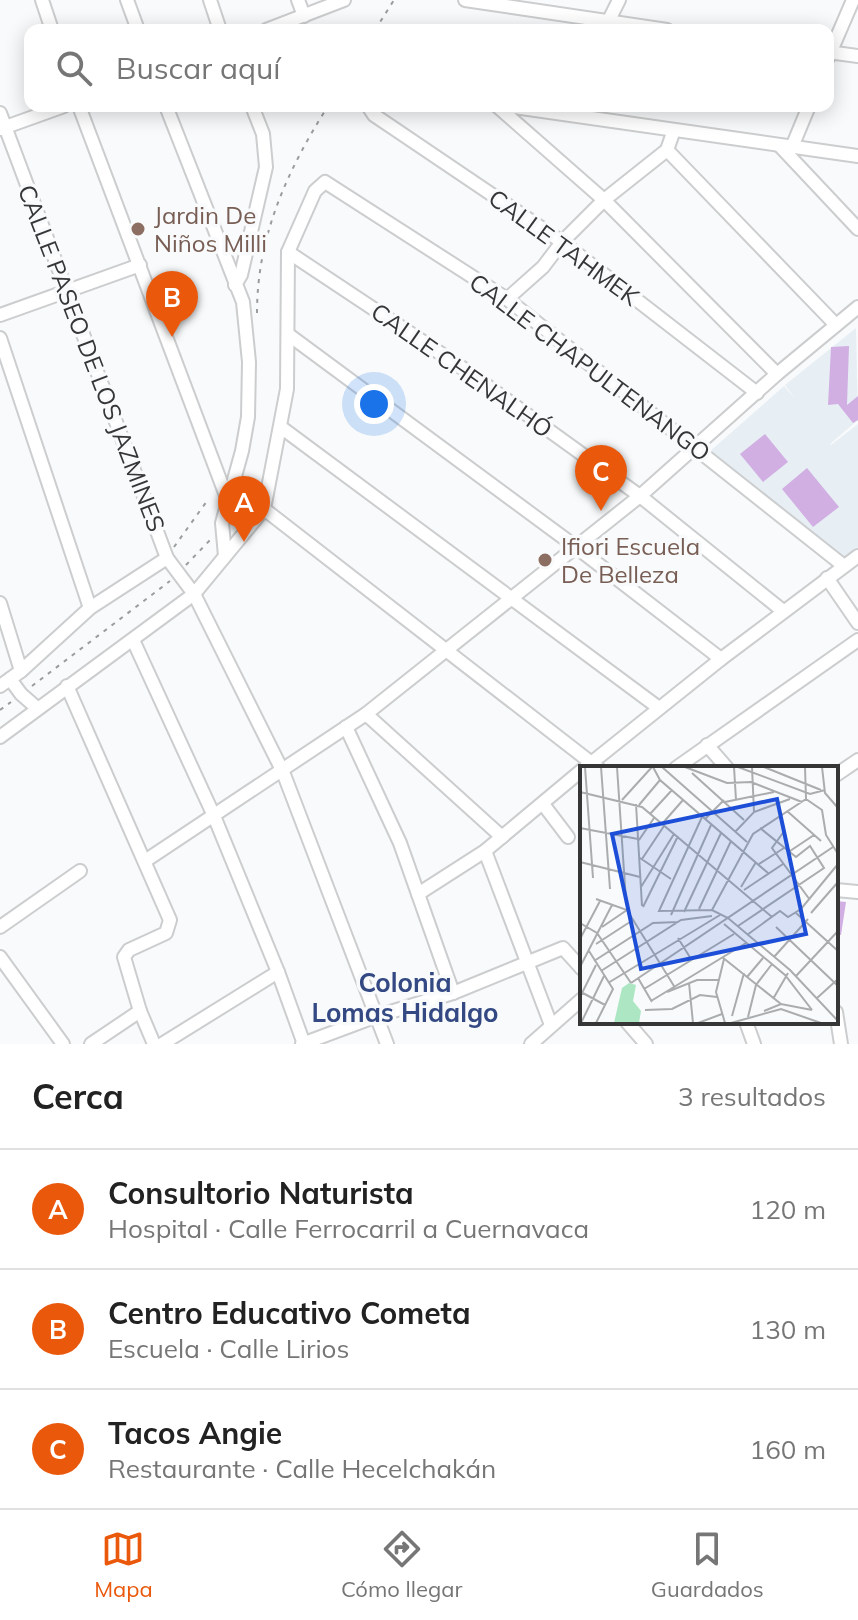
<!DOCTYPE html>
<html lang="es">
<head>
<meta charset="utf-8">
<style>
  :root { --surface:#fff; --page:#f2f2f2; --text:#222; --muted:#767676; --line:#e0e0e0; --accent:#ea580c }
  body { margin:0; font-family:Mulish,sans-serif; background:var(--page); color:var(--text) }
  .you { position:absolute; left:374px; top:404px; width:28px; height:28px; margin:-20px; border:6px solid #fff; border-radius:50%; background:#1a73e8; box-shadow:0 0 0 12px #1a73e833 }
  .badge { display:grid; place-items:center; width:52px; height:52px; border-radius:50%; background:var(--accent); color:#fff; font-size:26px; font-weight:700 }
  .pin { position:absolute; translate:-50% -66px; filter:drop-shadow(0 2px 4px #0008) }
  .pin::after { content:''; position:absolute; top:42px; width:28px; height:24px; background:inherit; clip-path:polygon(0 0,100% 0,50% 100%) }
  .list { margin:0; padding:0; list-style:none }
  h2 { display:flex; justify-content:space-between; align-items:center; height:104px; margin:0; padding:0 32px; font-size:34px }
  h2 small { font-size:26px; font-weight:400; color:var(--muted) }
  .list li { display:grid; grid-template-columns:52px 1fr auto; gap:24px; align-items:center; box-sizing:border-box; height:120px; padding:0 32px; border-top:2px solid var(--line) }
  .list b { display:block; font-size:30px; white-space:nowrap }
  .list p { margin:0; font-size:26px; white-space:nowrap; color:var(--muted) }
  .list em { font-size:26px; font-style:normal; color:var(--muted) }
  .icon { flex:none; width:44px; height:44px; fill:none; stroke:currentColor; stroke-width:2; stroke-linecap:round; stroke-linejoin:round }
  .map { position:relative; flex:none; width:858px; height:1044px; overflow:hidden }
  .search { position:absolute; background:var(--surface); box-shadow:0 4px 20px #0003; left:24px; right:24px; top:24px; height:88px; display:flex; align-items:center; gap:20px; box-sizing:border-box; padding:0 28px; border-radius:16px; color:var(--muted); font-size:30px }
  .sheet { height:464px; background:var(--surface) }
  nav { display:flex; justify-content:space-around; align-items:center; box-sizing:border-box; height:112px; border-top:2px solid var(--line); background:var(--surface); font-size:22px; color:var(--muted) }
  nav a { display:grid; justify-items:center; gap:4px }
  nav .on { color:var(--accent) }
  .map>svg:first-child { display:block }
</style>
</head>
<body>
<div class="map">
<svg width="858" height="1044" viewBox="0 0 858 1044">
  <rect width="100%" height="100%" fill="#f8fafb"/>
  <polygon fill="#e7eff5" points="856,328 858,420 830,444 831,445 858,424 858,561 845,572 708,453 784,386 795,399 785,385"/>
  <g fill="#d1afe2">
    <polygon points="849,346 847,405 858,396 858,420 853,423 838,404 828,405 831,347"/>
    <polygon points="765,434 788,462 763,482 740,454"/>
    <polygon points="807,468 839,507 813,527 782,489"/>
    <polygon points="836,901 846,902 841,935 836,934"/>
  </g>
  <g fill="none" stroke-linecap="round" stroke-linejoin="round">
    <g stroke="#cccdce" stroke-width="16">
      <g id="minor">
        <polyline points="42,0 52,30"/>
        <polyline points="127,0 138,30"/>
        <polyline points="210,0 220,30"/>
        <polyline points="298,0 304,16"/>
        <polyline points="465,0 667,30"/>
        <polyline points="266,30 344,0"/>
        <polyline points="604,30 619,0"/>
        <polyline points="828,52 858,56"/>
        <polyline points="828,58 853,0"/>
        <polyline points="79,106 228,501"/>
        <polyline points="166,106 243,302 249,362 248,417 242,451 222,523 225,556"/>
        <polyline points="368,106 374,115 562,242 757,393"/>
        <polyline points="497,106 604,200 777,374"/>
        <polyline points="507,106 858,156"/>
        <polyline points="0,113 167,558 194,594 283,772 387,1044"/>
        <polyline points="0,129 64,106"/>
        <polyline points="779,145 858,229"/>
        <polyline points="792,147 809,106"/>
        <polyline points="667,150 836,325"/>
        <polyline points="288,252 461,367 640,496 783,611"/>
        <polyline points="235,285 241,275 266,167 263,134 252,106"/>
        <polyline points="507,299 543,267 562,242 604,200 667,150 674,130"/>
        <polyline points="0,315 140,265"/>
        <polyline points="289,335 576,547 721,659"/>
        <polyline points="0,338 90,608"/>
        <polyline points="282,428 659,708"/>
        <polyline points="264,509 598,768"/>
        <polyline points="827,578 858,623"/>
        <polyline points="0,603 21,671"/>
        <polyline points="133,640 214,816 278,972 304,1044"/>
        <polyline points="10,679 21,694 37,708"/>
        <polyline points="0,686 21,671 90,608 167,558"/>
        <polyline points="67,686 170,920 166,933 129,950 124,957 140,1011 154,1044"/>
        <polyline points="366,714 502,837"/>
        <polyline points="346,727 400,843 453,993"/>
        <polyline points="0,737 194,594 264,509 287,389 288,252 315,191 325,182 507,299 844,566"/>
        <polyline points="707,745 727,768"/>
        <polyline points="585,768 721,659 858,556"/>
        <polyline points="676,768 858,640"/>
        <polyline points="836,775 858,760"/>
        <polyline points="543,804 568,837"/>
        <polyline points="485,851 551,1025"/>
        <polyline points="145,861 366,714 640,496 777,374 858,307"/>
        <polyline points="836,890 858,892"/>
        <polyline points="418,894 485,851 582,770"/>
        <polyline points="0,927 80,871"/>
        <polyline points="0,957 63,1044"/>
        <polyline points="836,1012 841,1044"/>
        <polyline points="627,1022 646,1044"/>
        <polyline points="746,1022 754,1044"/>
        <polyline points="91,1044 140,1011"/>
        <polyline points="162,1044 278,972"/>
        <polyline points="302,1044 377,1016 453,993 563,948 582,969"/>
        <polyline points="531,1044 582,999"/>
      </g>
    </g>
    <g stroke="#9b9c9d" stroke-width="2" stroke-dasharray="4 6" stroke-linecap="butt">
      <polyline points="375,30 394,0"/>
      <path d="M257,313C257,236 287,171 328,106"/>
      <polyline points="174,547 207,501"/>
      <polyline points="186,565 212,538"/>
      <polyline points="32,686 170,581"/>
      <polyline points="0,710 11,702"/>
    </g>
    <use href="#minor" stroke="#fff" stroke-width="12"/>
  </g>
  <g fill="#8d6e63" stroke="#f8fafb" stroke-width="3">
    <circle cx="138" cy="229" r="8"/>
    <circle cx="545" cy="560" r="8"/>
  </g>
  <g text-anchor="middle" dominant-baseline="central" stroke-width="7" stroke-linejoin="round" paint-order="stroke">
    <g font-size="24" fill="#785e54" stroke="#f8fafb" text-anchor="start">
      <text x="154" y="215">Jardin De<tspan x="154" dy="28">Niños Milli</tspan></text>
      <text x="561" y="546">Ifiori Escuela<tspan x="561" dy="28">De Belleza</tspan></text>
    </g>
    <g font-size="24" fill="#363637" stroke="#f8fafb">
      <text transform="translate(564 247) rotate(36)">CALLE TAHMEK</text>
      <text transform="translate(92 358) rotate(69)">CALLE PASEO DE LOS JAZMINES</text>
      <text transform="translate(590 367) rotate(37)">CALLE CHAPULTENANGO</text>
      <text transform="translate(462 370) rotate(35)">CALLE CHENALHÓ</text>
    </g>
    <g font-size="26" font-weight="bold" fill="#344983" stroke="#f8fafb">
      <text x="405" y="982">Colonia<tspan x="405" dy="30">Lomas Hidalgo</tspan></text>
    </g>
  </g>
  <g transform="translate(580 766)">
    <rect width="258" height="258" fill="#f8fafb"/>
    <path d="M49,217L56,219L53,235L61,245L59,257H34L42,222Z" fill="#ace6c2"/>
    <path fill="none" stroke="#aaacad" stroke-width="2" d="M5,1L13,112M21,1L30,123M37,1L46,135M73,1L80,14L188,107M82,1L167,76M105,1L147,17L171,16L222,36M154,1L156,34M158,1L230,28L245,24M172,1L174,46M184,1L241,24M225,1L226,33L242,44L246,69L258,88M242,1L245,27L258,42M112,7L164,54M0,26L62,41L192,151M42,34L72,1M145,36L194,26M56,38L62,140M59,39L80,14M207,45L241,75M70,48L92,24M122,51L79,145L132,144L148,152L210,204L258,255M125,53L144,34M82,58L103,34M0,62L58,73M205,64L192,82L230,134M155,66L174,46L210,33M59,74L74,52M210,85L234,69M60,92L91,113M62,93L84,60M0,96L60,111M179,98L204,82M61,121L94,68M161,121L176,96M164,124L203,98M16,133L47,144L94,220M63,141L98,70M119,143L151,75M132,144L173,68L226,33M104,146L141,67M216,147L258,185M231,147L258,116M91,149L131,59M0,157L17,167L51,217M144,158L205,209L232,244M158,160L244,102L230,80L216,91L180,62M22,161L47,144M196,161L258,220M167,169L200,145L208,151L221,143L258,98M98,172L111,193M0,173L20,135M16,178L53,154M9,185L33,223L16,257M142,191L201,238M194,191L228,153M144,193L136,226L145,257M14,195L73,157L98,156M0,201L32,139M21,205L101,154L132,150M216,210L258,165M167,211L183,192M58,212L72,236M28,217L140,149M51,217L253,81M109,217L113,257M64,223L154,168M1,226L25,239M87,226L117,214H138M0,231L16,199M237,232L258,213M193,233L208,207M71,235L166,177M65,244L92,243L120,229L137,231M184,245L201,238L232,244M152,250L164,207M168,251L176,219L192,198M1,257L24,210M118,257L142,248M151,257L201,243L241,257"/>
    <path fill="#1d4ed8" fill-opacity="0.15" stroke="#1d4ed8" stroke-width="4" d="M197,33L226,168L61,203L32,68Z"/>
    <rect width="258" height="258" fill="none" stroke="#363637" stroke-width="4"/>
  </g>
</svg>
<div class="you"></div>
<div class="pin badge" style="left:244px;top:542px">A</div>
<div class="pin badge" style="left:172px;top:337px">B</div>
<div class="pin badge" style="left:601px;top:511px">C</div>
<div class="search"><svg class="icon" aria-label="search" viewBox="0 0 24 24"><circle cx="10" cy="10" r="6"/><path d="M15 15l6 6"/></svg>Buscar aquí</div>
</div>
<section class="sheet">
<h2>Cerca<small>3 resultados</small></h2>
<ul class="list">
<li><span class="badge">A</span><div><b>Consultorio Naturista</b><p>Hospital · Calle Ferrocarril a Cuernavaca</p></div><em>120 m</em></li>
<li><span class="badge">B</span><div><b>Centro Educativo Cometa</b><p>Escuela · Calle Lirios</p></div><em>130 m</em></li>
<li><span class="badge">C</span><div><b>Tacos Angie</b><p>Restaurante · Calle Hecelchakán</p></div><em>160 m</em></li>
</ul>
</section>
<nav>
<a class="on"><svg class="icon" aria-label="map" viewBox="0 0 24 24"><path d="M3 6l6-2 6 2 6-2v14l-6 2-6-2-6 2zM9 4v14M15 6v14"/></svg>Mapa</a>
<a><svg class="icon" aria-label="directions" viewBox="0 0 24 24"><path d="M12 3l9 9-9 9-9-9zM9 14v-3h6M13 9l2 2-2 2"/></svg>Cómo llegar</a>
<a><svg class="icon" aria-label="saved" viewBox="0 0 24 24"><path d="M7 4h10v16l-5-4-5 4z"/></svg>Guardados</a>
</nav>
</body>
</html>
